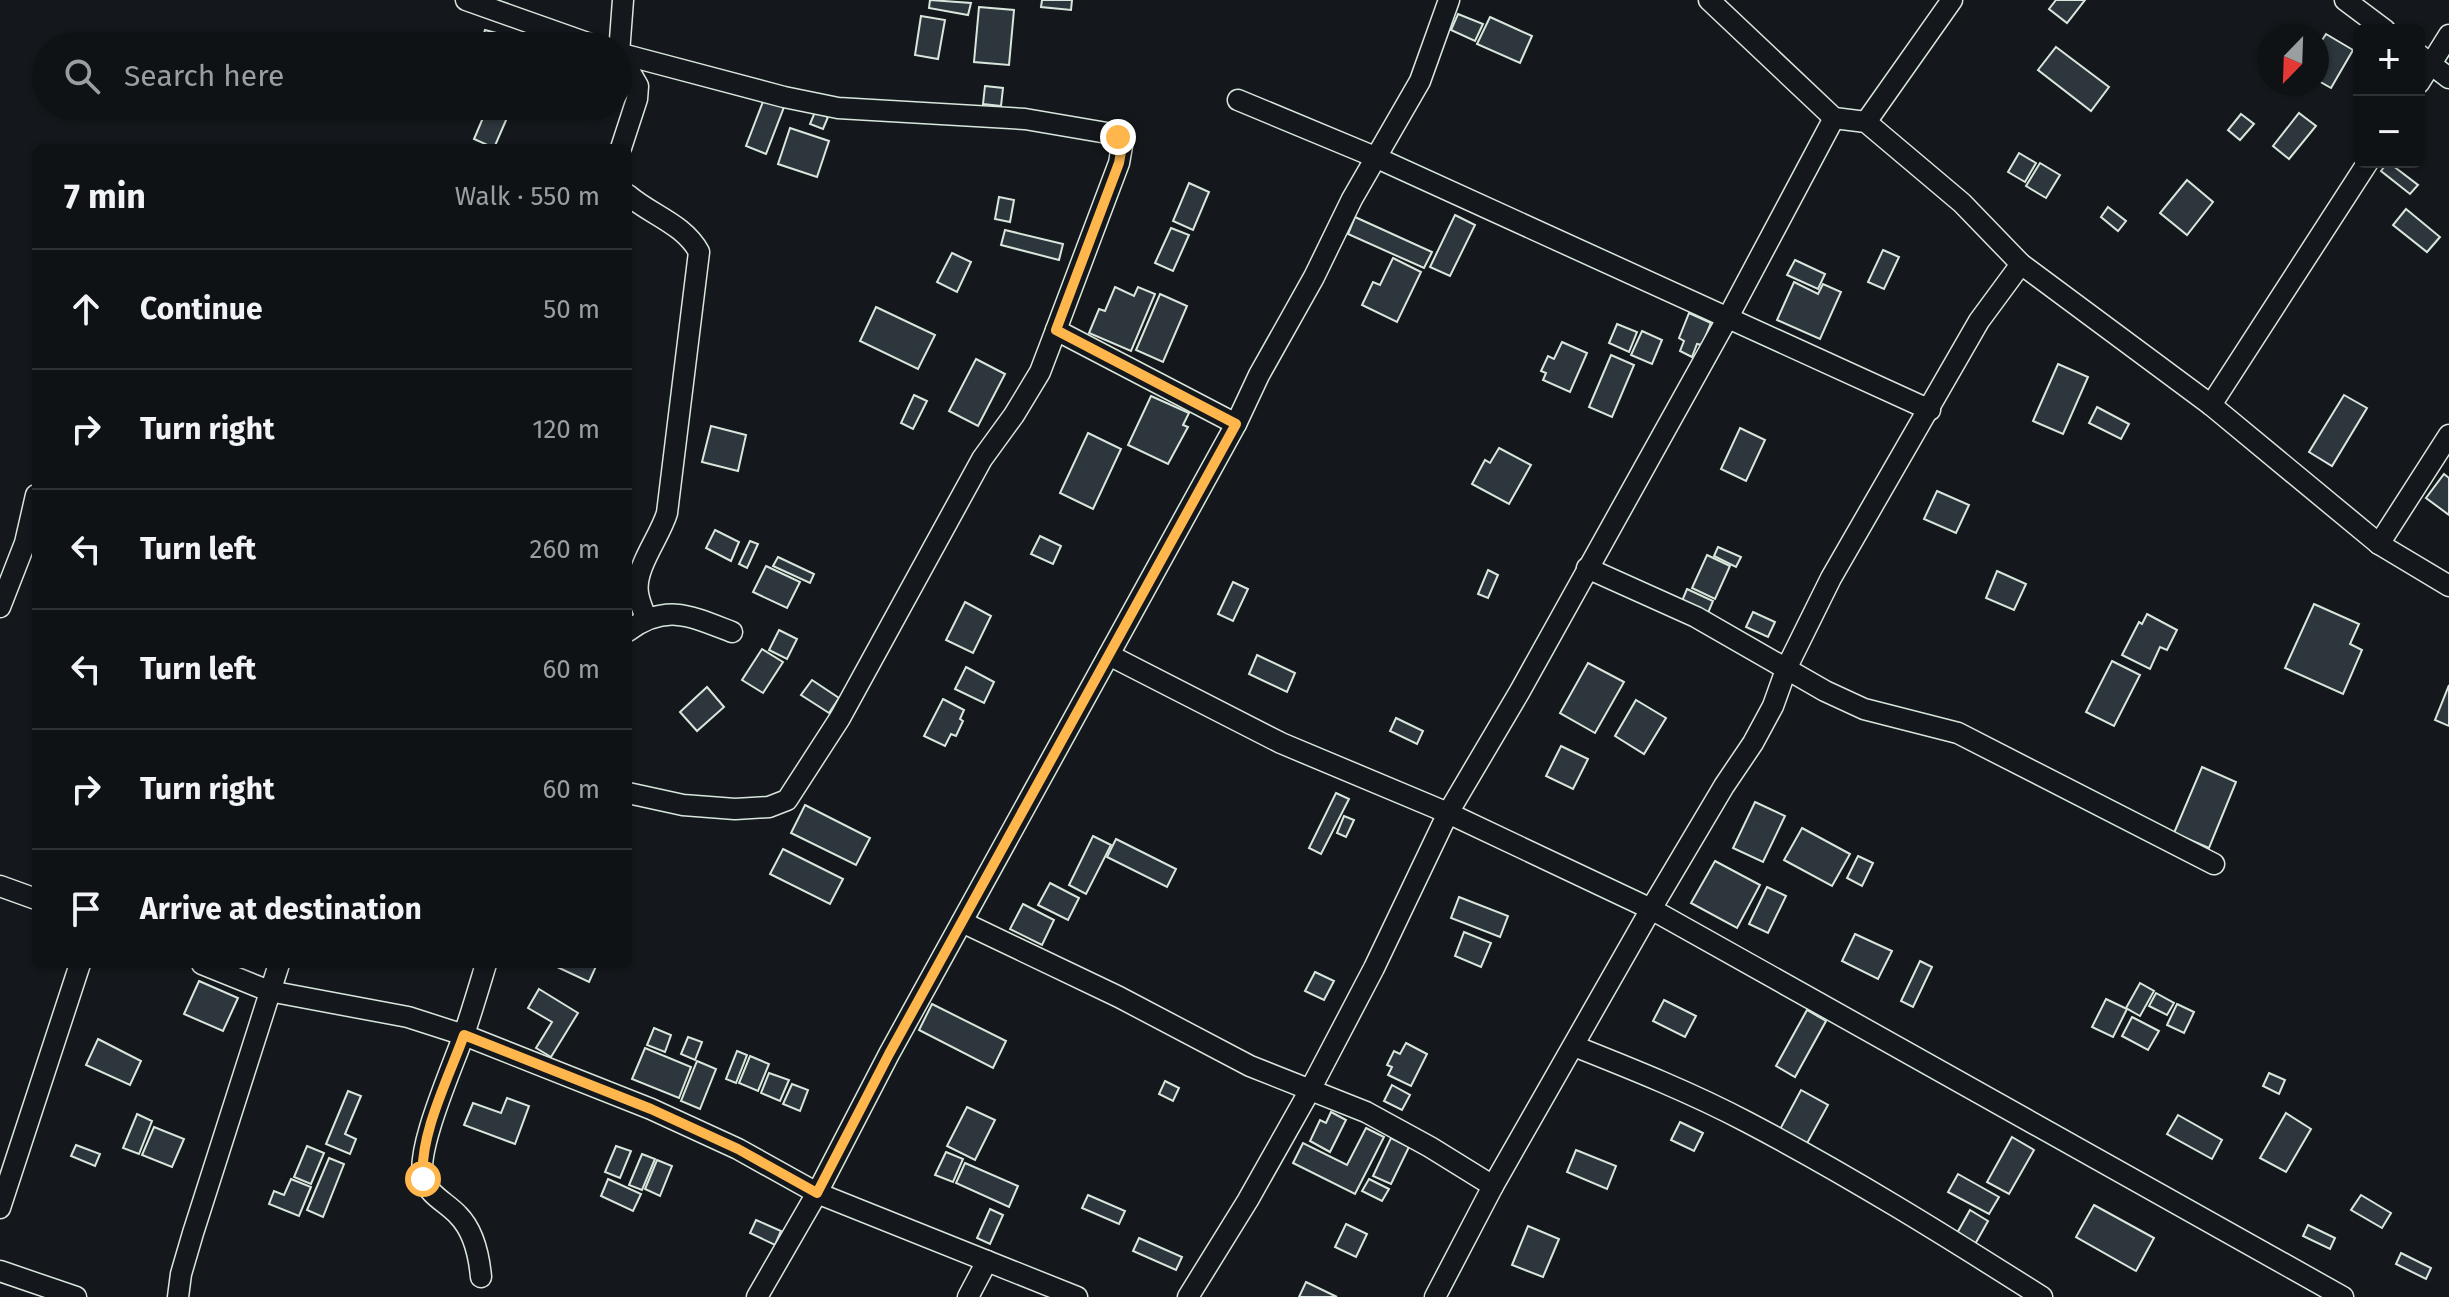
<!DOCTYPE html>
<html lang="en">
<head>
<meta charset="utf-8">
<style>
  :root { --surface:#0f1215; --page:#1d2022; --text:#f1f3f6; --muted:#9b9ea0; --line:#2f3234 }
  body { margin:0; font-family:"Fira Sans",sans-serif; background:var(--page); color:var(--text) }
  .controls { position:absolute; right:24px; top:24px; display:grid; overflow:hidden; border-radius:12px; box-shadow:0 2px 6px #0004 }
  .controls button { width:72px; height:72px; display:grid; place-items:center; padding:0; border:0; border-bottom:2px solid var(--line); background:var(--surface); color:var(--text); font:40px sans-serif }
  .compass { position:absolute; left:2257px; top:24px; width:72px; height:72px; border-radius:50%; background:var(--surface); box-shadow:0 2px 6px #0004; rotate:203deg }
  .stop { position:absolute; width:24px; height:24px; margin:-18px; border:6px solid #ffb74d; border-radius:50%; background:#fff }
  .stop.end { background:#ffb74d; border-color:#fff; box-shadow:0 2px 8px #0008 }
  .list { margin:0; padding:0; list-style:none }
  h2 { display:flex; justify-content:space-between; align-items:center; height:104px; margin:0; padding:0 32px; font-size:34px }
  h2 small { font-size:26px; font-weight:400; color:var(--muted) }
  .list li { display:grid; grid-template-columns:52px 1fr auto; gap:24px; align-items:center; box-sizing:border-box; height:120px; padding:0 32px; border-top:2px solid var(--line) }
  .list b { display:block; font-size:30px; white-space:nowrap }
  .list em { font-size:26px; font-style:normal; color:var(--muted) }
  .icon { flex:none; width:44px; height:44px; fill:none; stroke:currentColor; stroke-width:2; stroke-linecap:round; stroke-linejoin:round }
  .map { position:relative; flex:none; width:2449px; height:1297px; overflow:hidden }
  .search { position:absolute; background:var(--surface); box-shadow:0 2px 6px #0004; left:32px; top:32px; width:600px; height:88px; display:flex; align-items:center; gap:20px; box-sizing:border-box; padding:0 28px; border-radius:44px; color:var(--muted); font-size:30px }
  .panel { position:absolute; background:var(--surface); box-shadow:0 2px 6px #0004; left:32px; top:144px; width:600px; height:824px; border-radius:12px }
  .map>svg:first-child { display:block }
</style>
</head>
<body>
<div class="map">
<svg width="2449" height="1297" viewBox="0 0 2449 1297">
  <rect width="100%" height="100%" fill="#14181c"/>
  <g fill="#2c363c" stroke="#d8e6dc" stroke-width="2">
    <polygon points="930,0 971,3 968,15 929,8"/>
    <polygon points="1042,0 1072,0 1071,10 1041,7"/>
    <polygon points="2056,0 2085,0 2067,23 2049,9"/>
    <polygon points="979,7 1014,10 1009,65 974,62"/>
    <polygon points="1458,14 1483,24 1475,41 1451,30"/>
    <polygon points="921,16 945,20 938,59 915,55"/>
    <polygon points="1490,17 1532,36 1520,63 1477,44"/>
    <polygon points="485,30 508,36 505,46 480,46"/>
    <polygon points="2326,34 2353,50 2331,88 2317,80 2317,48"/>
    <polygon points="2056,47 2109,87 2091,111 2038,70"/>
    <polygon points="985,86 1003,88 1001,106 983,104"/>
    <polygon points="764,99 784,107 766,154 746,146"/>
    <polygon points="488,106 499,106 510,111 494,148 474,139"/>
    <polygon points="815,112 828,117 823,129 810,124"/>
    <polygon points="2299,113 2316,126 2289,159 2273,146"/>
    <polygon points="2241,114 2254,124 2240,140 2228,130"/>
    <polygon points="790,128 829,141 817,177 778,164"/>
    <polygon points="2019,153 2036,163 2025,182 2008,172"/>
    <polygon points="2388,162 2418,185 2410,194 2381,171"/>
    <polygon points="2040,163 2060,175 2046,198 2026,186"/>
    <polygon points="2187,180 2213,202 2187,235 2160,213"/>
    <polygon points="1189,183 1209,192 1193,230 1173,221"/>
    <polygon points="999,197 1014,200 1010,222 995,219"/>
    <polygon points="2108,207 2126,221 2118,231 2101,217"/>
    <polygon points="2406,209 2440,237 2427,252 2393,225"/>
    <polygon points="1455,215 1475,225 1450,276 1430,267"/>
    <polygon points="1355,217 1432,252 1424,268 1348,234"/>
    <polygon points="1171,228 1189,235 1173,271 1155,263"/>
    <polygon points="1005,230 1063,244 1059,260 1001,245"/>
    <polygon points="1883,250 1899,257 1884,289 1868,282"/>
    <polygon points="952,253 971,262 957,292 937,282"/>
    <polygon points="1393,258 1421,272 1397,322 1362,305 1373,282 1380,285"/>
    <polygon points="1795,260 1825,274 1818,289 1787,275"/>
    <polygon points="1794,282 1818,294 1823,284 1841,292 1820,339 1777,320"/>
    <polygon points="1115,287 1134,296 1138,287 1155,294 1131,351 1089,333 1099,309 1105,311"/>
    <polygon points="1160,294 1187,306 1163,362 1136,350"/>
    <polygon points="876,307 935,335 918,369 860,341"/>
    <polygon points="1689,313 1711,323 1702,345 1697,344 1692,357 1680,351 1684,341 1679,338"/>
    <polygon points="1617,324 1637,332 1629,352 1609,343"/>
    <polygon points="1642,331 1662,340 1652,364 1631,355"/>
    <polygon points="1562,342 1587,353 1570,392 1543,380 1546,373 1541,371 1548,356 1554,359"/>
    <polygon points="1611,355 1634,365 1612,417 1589,407"/>
    <polygon points="976,359 1005,374 978,426 949,411"/>
    <polygon points="2058,364 2088,377 2063,434 2033,421"/>
    <polygon points="914,395 927,401 913,429 901,423"/>
    <polygon points="2344,395 2367,408 2332,466 2309,452"/>
    <polygon points="1151,396 1189,413 1183,425 1188,427 1168,464 1128,445"/>
    <polygon points="2097,407 2129,424 2121,439 2089,423"/>
    <polygon points="711,426 746,435 738,471 702,462"/>
    <polygon points="1740,428 1765,440 1746,481 1721,469"/>
    <polygon points="1088,433 1121,449 1093,509 1060,493"/>
    <polygon points="1499,448 1531,465 1509,504 1472,484 1485,460 1490,463"/>
    <polygon points="2444,474 2449,478 2449,515 2426,498"/>
    <polygon points="1937,491 1969,505 1956,533 1924,519"/>
    <polygon points="715,530 739,542 731,561 706,548"/>
    <polygon points="1040,536 1061,546 1053,564 1031,554"/>
    <polygon points="750,541 758,544 747,568 739,564"/>
    <polygon points="1718,547 1741,557 1736,567 1714,556"/>
    <polygon points="1707,555 1730,566 1715,599 1692,588"/>
    <polygon points="778,557 814,574 810,583 773,566"/>
    <polygon points="766,566 800,582 787,608 753,592"/>
    <polygon points="1488,570 1498,575 1488,598 1478,594"/>
    <polygon points="1997,571 2026,584 2014,610 1986,598"/>
    <polygon points="1233,582 1248,589 1233,621 1218,614"/>
    <polygon points="1687,589 1713,601 1708,613 1682,601"/>
    <polygon points="965,602 991,616 973,653 946,640"/>
    <polygon points="2314,604 2359,624 2350,644 2362,650 2343,694 2285,668"/>
    <polygon points="1753,612 1775,622 1768,637 1746,627"/>
    <polygon points="2147,614 2177,630 2167,650 2160,647 2150,669 2122,655 2139,622 2142,624"/>
    <polygon points="779,630 797,639 787,659 769,650"/>
    <polygon points="762,649 783,662 763,693 742,680"/>
    <polygon points="1257,655 1295,673 1287,692 1249,674"/>
    <polygon points="2112,661 2140,675 2114,726 2086,712"/>
    <polygon points="1588,663 1624,682 1595,733 1560,713"/>
    <polygon points="966,667 994,682 984,703 955,689"/>
    <polygon points="812,680 839,698 829,713 801,695"/>
    <polygon points="2449,685 2449,726 2435,720"/>
    <polygon points="707,687 724,707 697,731 680,712"/>
    <polygon points="943,699 964,710 960,719 963,721 956,736 951,734 945,746 924,736"/>
    <polygon points="1636,700 1666,718 1644,754 1615,736"/>
    <polygon points="1396,718 1423,731 1417,744 1390,731"/>
    <polygon points="1561,746 1588,759 1573,789 1546,776"/>
    <polygon points="2202,767 2236,782 2209,848 2174,833"/>
    <polygon points="1336,793 1349,799 1321,854 1309,848"/>
    <polygon points="1755,802 1785,816 1763,862 1733,848"/>
    <polygon points="805,805 870,838 856,865 791,833"/>
    <polygon points="1344,816 1354,820 1346,837 1337,833"/>
    <polygon points="1802,828 1850,854 1832,886 1784,860"/>
    <polygon points="1093,836 1111,845 1086,894 1069,885"/>
    <polygon points="1116,839 1176,869 1167,887 1107,857"/>
    <polygon points="783,849 843,879 830,904 770,874"/>
    <polygon points="1858,856 1873,863 1862,886 1847,878"/>
    <polygon points="1715,861 1760,885 1737,928 1691,903"/>
    <polygon points="1050,883 1079,898 1068,920 1038,905"/>
    <polygon points="1767,887 1786,896 1768,933 1749,924"/>
    <polygon points="1459,897 1508,916 1500,937 1451,918"/>
    <polygon points="1023,904 1054,920 1042,945 1010,929"/>
    <polygon points="1464,932 1491,943 1481,967 1455,956"/>
    <polygon points="1855,934 1892,951 1878,979 1842,961"/>
    <polygon points="1920,961 1932,967 1913,1007 1901,1001"/>
    <polygon points="558,964 597,964 589,982 557,967"/>
    <polygon points="1315,972 1334,981 1324,1000 1305,991"/>
    <polygon points="199,981 238,998 223,1031 184,1014"/>
    <polygon points="2140,983 2154,991 2140,1016 2126,1008"/>
    <polygon points="539,989 578,1013 551,1057 536,1048 552,1022 528,1008"/>
    <polygon points="2156,993 2174,1003 2167,1015 2149,1006"/>
    <polygon points="2106,999 2127,1009 2113,1037 2092,1027"/>
    <polygon points="1664,1000 1696,1016 1685,1037 1653,1021"/>
    <polygon points="932,1004 1006,1041 993,1068 919,1030"/>
    <polygon points="2177,1004 2194,1012 2184,1033 2167,1025"/>
    <polygon points="1807,1010 1826,1021 1795,1077 1776,1066"/>
    <polygon points="2132,1017 2159,1031 2148,1050 2122,1036"/>
    <polygon points="654,1028 671,1035 665,1052 647,1045"/>
    <polygon points="688,1037 702,1042 695,1060 681,1054"/>
    <polygon points="98,1039 141,1061 130,1085 86,1065"/>
    <polygon points="1406,1043 1427,1054 1411,1086 1388,1075 1392,1067 1387,1065 1394,1051 1400,1054"/>
    <polygon points="645,1048 691,1067 679,1098 632,1079"/>
    <polygon points="737,1051 747,1055 736,1083 726,1079"/>
    <polygon points="750,1056 769,1064 758,1091 739,1083"/>
    <polygon points="697,1061 716,1069 700,1109 681,1101"/>
    <polygon points="769,1073 789,1080 780,1101 761,1093"/>
    <polygon points="2269,1073 2285,1080 2279,1094 2263,1086"/>
    <polygon points="1165,1081 1179,1088 1173,1101 1159,1094"/>
    <polygon points="792,1084 808,1090 800,1111 783,1104"/>
    <polygon points="1392,1085 1410,1095 1402,1110 1384,1101"/>
    <polygon points="1801,1090 1828,1105 1805,1147 1778,1133"/>
    <polygon points="348,1091 361,1096 345,1134 356,1139 350,1154 326,1144"/>
    <polygon points="507,1098 529,1106 515,1144 464,1125 473,1103 501,1113"/>
    <polygon points="967,1107 995,1120 975,1160 947,1146"/>
    <polygon points="1331,1112 1346,1120 1330,1152 1310,1141 1320,1120 1326,1123"/>
    <polygon points="2286,1113 2311,1129 2286,1172 2260,1158"/>
    <polygon points="137,1114 152,1121 139,1154 123,1148"/>
    <polygon points="2178,1115 2222,1140 2212,1159 2167,1134"/>
    <polygon points="1680,1122 1703,1133 1694,1151 1671,1140"/>
    <polygon points="154,1127 184,1139 172,1167 142,1155"/>
    <polygon points="1366,1128 1384,1137 1355,1194 1293,1163 1303,1143 1347,1165"/>
    <polygon points="2012,1137 2034,1150 2009,1194 1987,1182"/>
    <polygon points="1391,1138 1409,1147 1391,1184 1373,1176"/>
    <polygon points="76,1145 100,1154 95,1166 71,1156"/>
    <polygon points="307,1146 324,1153 311,1184 294,1177"/>
    <polygon points="616,1146 631,1151 620,1178 605,1172"/>
    <polygon points="1576,1150 1616,1166 1607,1189 1567,1172"/>
    <polygon points="946,1152 963,1159 953,1182 935,1175"/>
    <polygon points="642,1154 655,1159 642,1190 629,1185"/>
    <polygon points="329,1158 344,1164 323,1217 307,1210"/>
    <polygon points="657,1160 672,1166 660,1196 645,1189"/>
    <polygon points="965,1163 1018,1186 1009,1207 956,1183"/>
    <polygon points="1958,1174 1999,1197 1989,1214 1948,1192"/>
    <polygon points="291,1179 311,1187 299,1216 269,1204 274,1191 284,1195"/>
    <polygon points="608,1179 641,1194 633,1211 601,1196"/>
    <polygon points="1369,1179 1389,1189 1382,1201 1362,1191"/>
    <polygon points="1088,1195 1125,1211 1119,1224 1082,1208"/>
    <polygon points="2361,1195 2391,1213 2382,1228 2351,1210"/>
    <polygon points="2094,1205 2154,1238 2136,1271 2076,1237"/>
    <polygon points="990,1209 1003,1215 990,1244 977,1238"/>
    <polygon points="1970,1210 1988,1221 1974,1246 1956,1235"/>
    <polygon points="756,1220 781,1231 775,1245 750,1233"/>
    <polygon points="1346,1224 1367,1234 1356,1257 1335,1247"/>
    <polygon points="2308,1225 2335,1238 2330,1249 2303,1236"/>
    <polygon points="1528,1226 1559,1239 1543,1277 1512,1265"/>
    <polygon points="1139,1238 1182,1257 1176,1270 1133,1251"/>
    <polygon points="2401,1253 2431,1268 2426,1279 2396,1264"/>
    <polygon points="1306,1282 1337,1297 1299,1297"/>
  </g>
  <g fill="none" stroke-linecap="round" stroke-linejoin="round">
    <g stroke="#d8e6dc" stroke-width="23">
      <g id="minor">
        <polyline points="466,0 596,46"/>
        <polyline points="1709,0 1834,118 1866,122 1962,203 2021,264 2211,405 2379,544 2449,586"/>
        <polyline points="2345,0 2385,30"/>
        <polyline points="618,53 784,97 838,108 1025,119 1107,133 1118,137 1122,146 1119,163 1056,330"/>
        <polyline points="2419,55 2449,78"/>
        <polyline points="2419,83 2449,35"/>
        <polyline points="1238,100 1375,157 1930,410"/>
        <polyline points="1866,122 1952,0"/>
        <polyline points="621,148 637,99 638,86 619,53 623,0"/>
        <path d="M628,195C651,215 684,224 699,252L667,513C660,537 634,568 638,593C639,601 643,610 646,618"/>
        <polyline points="2211,405 2368,162"/>
        <polyline points="2379,544 2449,435"/>
        <polyline points="1587,568 1696,617 1825,691 1864,709 1958,733 2214,864"/>
        <polyline points="0,607 25,543 36,495"/>
        <path d="M628,631C666,603 691,616 732,632"/>
        <polyline points="1109,655 1281,743 1448,813 1651,909 2343,1297"/>
        <polyline points="628,793 683,805 735,809 769,807 787,800 840,718 982,459 1014,415 1040,372 1056,330 1236,424"/>
        <polyline points="0,886 36,899"/>
        <polyline points="962,922 1119,997 1250,1066 1366,1112 1430,1147 1493,1186"/>
        <polyline points="202,964 269,991 408,1017 464,1035 651,1109 738,1149 817,1193 1077,1297"/>
        <path d="M1574,1046C1632,1069 1692,1093 1747,1122C1848,1175 1946,1236 2042,1297"/>
        <polyline points="0,1208 80,964"/>
        <polyline points="0,1271 76,1297"/>
        <path d="M481,1277C479,1255 474,1231 458,1215C447,1203 430,1196 424,1180C413,1154 454,1064 464,1034C472,1011 479,987 486,964"/>
        <polyline points="178,1297 181,1274 193,1233 279,964"/>
        <polyline points="757,1297 817,1193 889,1054 1236,424 1259,375 1314,277 1352,199 1420,81 1449,0"/>
        <polyline points="968,1297 987,1261"/>
        <polyline points="1188,1297 1248,1200 1310,1090 1374,968 1448,813 1520,691 1727,319 1834,118"/>
        <polyline points="1435,1297 1493,1186 1651,909 1724,786 1753,743 1773,706 1787,667 1831,578 1979,321 2021,264"/>
      </g>
    </g>
    <use href="#minor" stroke="#14181c" stroke-width="20"/>
  </g>
  <g fill="none" stroke-linecap="round" stroke-linejoin="round">
    <path stroke="#ffb74d" stroke-width="10" d="M423,1179C419,1135 449,1077 464,1035L651,1109L738,1149L817,1193L889,1054L1236,424L1056,330L1119,163L1122,146L1118,137"/>
  </g>
</svg>
<div class="controls">
<button>+</button>
<button>−</button>
</div>
<svg class="compass" viewBox="-18 -18 36 36"><path d="M0-13l5 13h-10z" fill="#e53935"/><path d="M0 13l5-13h-10z" fill="#9b9ea0"/></svg>
<div class="stop" style="left:423px;top:1179px"></div>
<div class="stop end" style="left:1118px;top:137px"></div>
<div class="search"><svg class="icon" aria-label="search" viewBox="0 0 24 24"><circle cx="10" cy="10" r="6"/><path d="M15 15l6 6"/></svg>Search here</div>
<section class="panel">
<h2>7 min<small>Walk · 550 m</small></h2>
<ul class="list">
<li><svg class="icon" aria-label="ahead" viewBox="0 0 24 24"><path d="M12 20V5M6 11l6-6 6 6"/></svg><div><b>Continue</b></div><em>50 m</em></li>
<li><svg class="icon" aria-label="right" viewBox="0 0 24 24"><path d="M7 20v-9h11M14 6l5 5-5 5"/></svg><div><b>Turn right</b></div><em>120 m</em></li>
<li><svg class="icon" aria-label="left" viewBox="0 0 24 24"><path d="M17 20v-9H6M10 6l-5 5 5 5"/></svg><div><b>Turn left</b></div><em>260 m</em></li>
<li><svg class="icon" aria-label="left" viewBox="0 0 24 24"><path d="M17 20v-9H6M10 6l-5 5 5 5"/></svg><div><b>Turn left</b></div><em>60 m</em></li>
<li><svg class="icon" aria-label="right" viewBox="0 0 24 24"><path d="M7 20v-9h11M14 6l5 5-5 5"/></svg><div><b>Turn right</b></div><em>60 m</em></li>
<li><svg class="icon" aria-label="arrive" viewBox="0 0 24 24"><path d="M6 21V4h12l-3 4 3 4H6"/></svg><div><b>Arrive at destination</b></div></li>
</ul>
</section>
</div>
</body>
</html>
